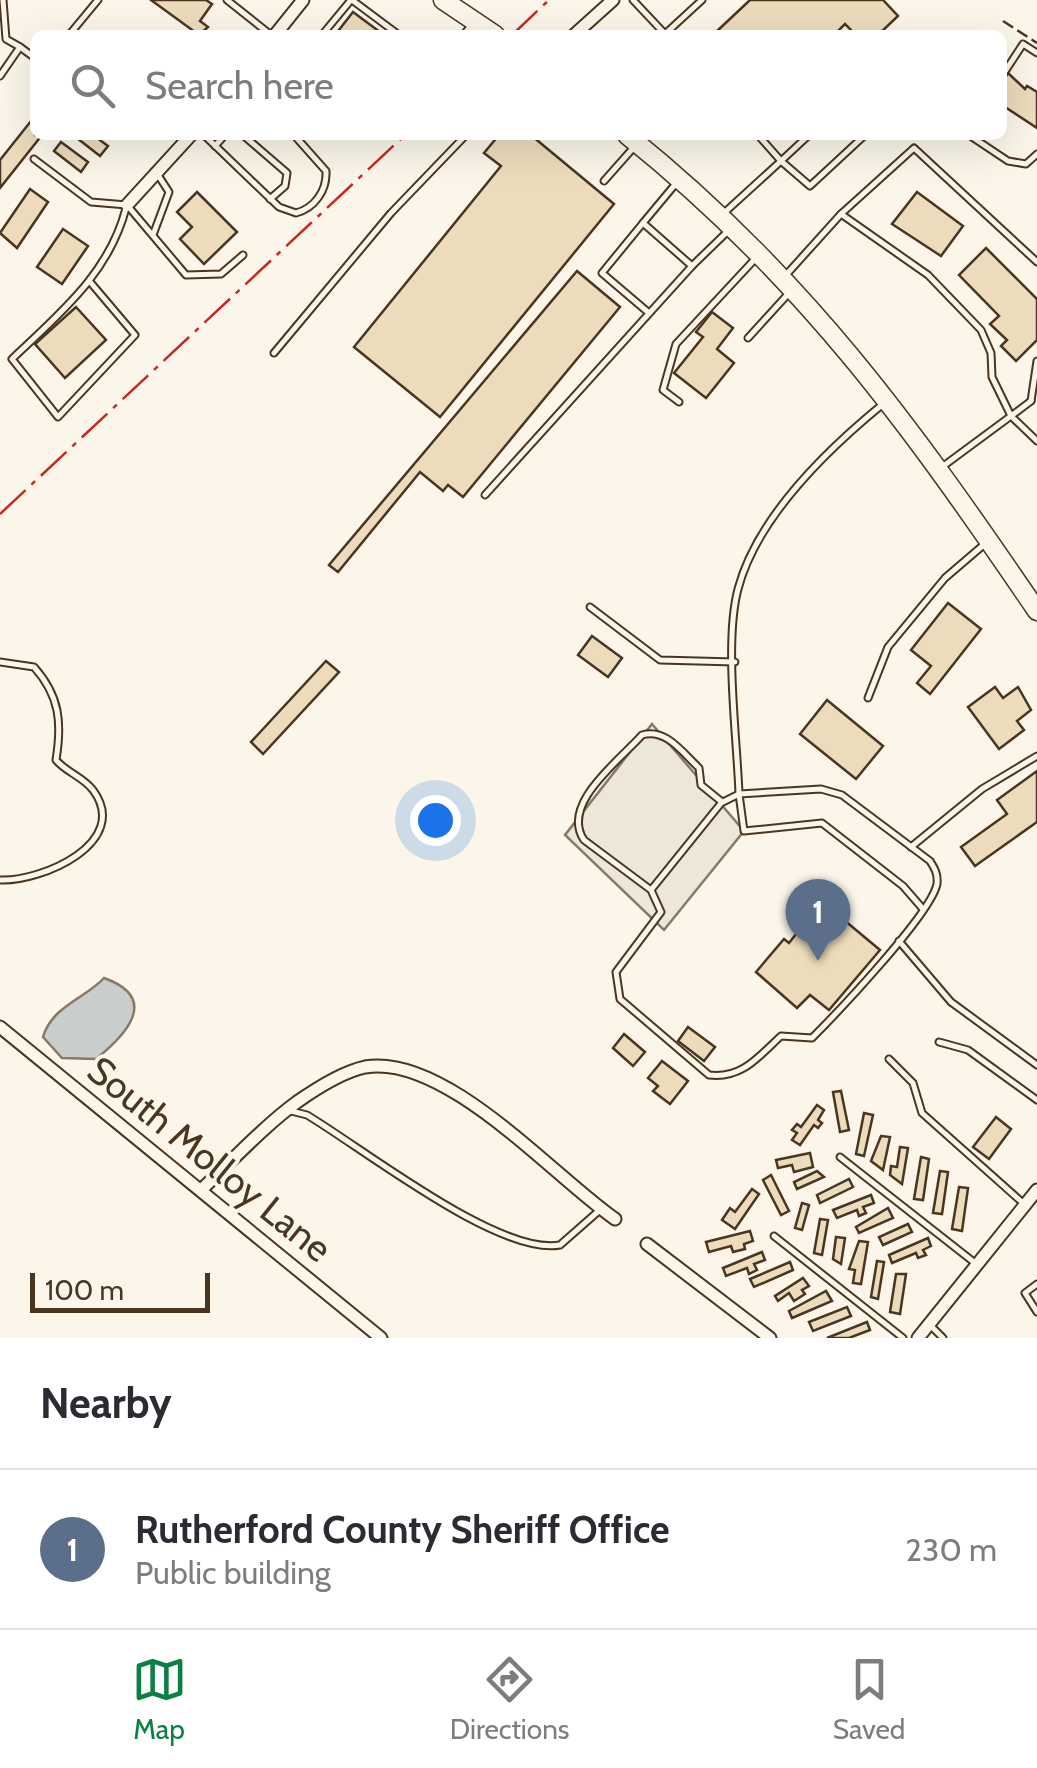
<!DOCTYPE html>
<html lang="en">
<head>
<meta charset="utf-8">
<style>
  :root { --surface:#fff; --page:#f2f2f3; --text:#2b2b33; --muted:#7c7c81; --line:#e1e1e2; --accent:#0b8043 }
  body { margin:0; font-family:Cabin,sans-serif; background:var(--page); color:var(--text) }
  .scale { position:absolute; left:30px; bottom:25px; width:180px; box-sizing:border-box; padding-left:10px; border:5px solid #4a3520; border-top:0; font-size:28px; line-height:35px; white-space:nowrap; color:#4a3520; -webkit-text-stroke:8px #fbf6e9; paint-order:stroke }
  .you { position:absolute; left:435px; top:820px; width:35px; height:35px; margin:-25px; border:8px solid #fff; border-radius:50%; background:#1a73e8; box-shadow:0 0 0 15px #1a73e833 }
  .badge { display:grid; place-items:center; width:65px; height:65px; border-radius:50%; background:var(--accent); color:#fff; font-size:32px; font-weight:700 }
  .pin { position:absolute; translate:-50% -82px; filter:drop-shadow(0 2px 5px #0008) }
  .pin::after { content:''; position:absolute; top:52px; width:35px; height:30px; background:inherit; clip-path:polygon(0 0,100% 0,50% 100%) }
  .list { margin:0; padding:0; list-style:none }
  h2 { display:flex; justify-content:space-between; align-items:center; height:130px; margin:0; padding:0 40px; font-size:42px }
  h2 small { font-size:32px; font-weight:400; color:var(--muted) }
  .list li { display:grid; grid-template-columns:65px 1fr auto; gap:30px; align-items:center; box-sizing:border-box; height:160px; padding:0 40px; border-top:2px solid var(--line) }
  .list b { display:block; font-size:38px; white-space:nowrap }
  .list p { margin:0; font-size:32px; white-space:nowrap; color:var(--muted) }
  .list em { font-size:32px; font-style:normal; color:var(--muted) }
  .icon { flex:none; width:55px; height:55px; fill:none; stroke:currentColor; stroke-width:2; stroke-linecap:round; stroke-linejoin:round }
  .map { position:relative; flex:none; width:1037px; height:1338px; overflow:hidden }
  .search { position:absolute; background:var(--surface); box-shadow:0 10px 40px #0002; left:30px; right:30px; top:30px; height:110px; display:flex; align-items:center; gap:25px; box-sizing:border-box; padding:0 35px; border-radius:15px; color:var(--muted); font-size:38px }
  .sheet { height:290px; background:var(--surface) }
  nav { display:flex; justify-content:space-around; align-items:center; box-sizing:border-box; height:140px; border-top:2px solid var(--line); background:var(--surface); font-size:28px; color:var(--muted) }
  nav a { display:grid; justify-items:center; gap:5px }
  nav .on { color:var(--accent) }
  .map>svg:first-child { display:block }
</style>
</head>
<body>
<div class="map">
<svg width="1037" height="1338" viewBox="0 0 1037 1338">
  <rect width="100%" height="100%" fill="#fbf6e9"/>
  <polygon fill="#ede7d9" stroke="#887966" stroke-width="2.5" points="652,724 744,831 664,930 565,835"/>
  <path fill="#c9cecd" stroke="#887966" stroke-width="2.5" d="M104,978C160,998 127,1034 96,1059L62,1058L43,1037C52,1006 86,998 104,978Z"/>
  <g fill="#ecdcbc" stroke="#4a3520" stroke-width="2.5">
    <polygon points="151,0 206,0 212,4 200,21 208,27 199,35"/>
    <polygon points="750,0 883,0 898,16 878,35 856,35 845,24 834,35 718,35 716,32"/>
    <polygon points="353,12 384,35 335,35"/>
    <polygon points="1008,73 1025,89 1027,86 1037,92 1037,128 1002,105 1002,82"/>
    <polygon points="35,116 35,135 42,135 0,188 0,160"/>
    <polygon points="73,135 93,135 108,146 100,156"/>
    <polygon points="499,135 532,136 614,204 440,417 354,347 501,166 484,153"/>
    <polygon points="61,142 88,162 81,172 54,151"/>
    <polygon points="30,189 48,202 17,248 0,233"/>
    <polygon points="197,192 237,232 204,264 180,239 192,227 177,212"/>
    <polygon points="917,192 963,226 941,256 892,224"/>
    <polygon points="63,229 88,246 62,284 37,267"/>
    <polygon points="986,248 1037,299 1037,340 1016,361 1001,346 1007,340 990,324 999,316 959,275"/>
    <polygon points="577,271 620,307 463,497 448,485 443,491 420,472 338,572 329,565"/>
    <polygon points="76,307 106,340 65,378 35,344"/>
    <polygon points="712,312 733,328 717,349 734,363 706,398 674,373 703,337 696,332"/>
    <polygon points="948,603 981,629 930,694 917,683 931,666 911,650"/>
    <polygon points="592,636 622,658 608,677 578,655"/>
    <polygon points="326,661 339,672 263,754 251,742"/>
    <polygon points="995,687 1003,698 1018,687 1031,710 1017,721 1024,730 999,749 968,707"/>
    <polygon points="827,700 883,746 856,779 800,734"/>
    <polygon points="1037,771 1037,822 975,866 961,847 1007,814 997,800"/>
    <polygon points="826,905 880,950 829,1010 810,995 797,1008 756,972 784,939 789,943 818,906 821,910"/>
    <polygon points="688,1027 715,1047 704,1061 678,1041"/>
    <polygon points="624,1034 645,1052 633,1066 613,1048"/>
    <polygon points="662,1061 688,1081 670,1104 653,1091 658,1086 648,1078"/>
    <polygon points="841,1091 849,1130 840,1132 833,1092"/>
    <polygon points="817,1105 824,1110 818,1120 822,1123 818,1128 814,1125 800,1145 792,1140 797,1133 792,1130 797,1124 801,1127"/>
    <polygon points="864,1113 873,1115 864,1156 856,1154"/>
    <polygon points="996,1117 1011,1129 989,1159 973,1147"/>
    <polygon points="881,1136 890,1137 883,1170 871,1161"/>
    <polygon points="900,1147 908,1148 902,1184 890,1175 891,1166 897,1167"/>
    <polygon points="810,1153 813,1167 794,1172 792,1165 778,1168 776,1160"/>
    <polygon points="921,1157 929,1159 923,1200 914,1199"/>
    <polygon points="817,1171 824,1177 797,1189 794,1182"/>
    <polygon points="940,1171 948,1172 942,1214 933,1213"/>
    <polygon points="771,1175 789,1211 781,1215 763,1180"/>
    <polygon points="849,1179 853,1187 820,1203 817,1195"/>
    <polygon points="959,1187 968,1188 962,1231 952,1229"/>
    <polygon points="752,1189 759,1194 735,1229 722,1220 730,1208 735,1212"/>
    <polygon points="871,1195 874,1203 863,1207 866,1213 859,1216 857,1210 837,1218 833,1210"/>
    <polygon points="802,1203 809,1205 802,1230 795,1228"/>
    <polygon points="888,1208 893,1218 859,1233 856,1227"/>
    <polygon points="820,1219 828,1220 822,1255 814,1253"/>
    <polygon points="908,1224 912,1232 883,1245 879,1237"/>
    <polygon points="750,1231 753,1241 744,1244 745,1249 733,1252 731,1246 709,1252 706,1242"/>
    <polygon points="836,1237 845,1238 841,1264 833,1259"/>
    <polygon points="928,1238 931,1246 923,1250 926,1255 918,1258 916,1253 892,1263 889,1255"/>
    <polygon points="859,1241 868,1242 861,1284 853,1283 855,1270 849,1269"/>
    <polygon points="762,1252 765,1260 754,1264 757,1270 749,1274 747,1268 726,1276 723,1268"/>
    <polygon points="877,1261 884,1262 878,1299 871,1297"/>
    <polygon points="790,1262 793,1270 754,1287 750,1279"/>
    <polygon points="896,1274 906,1274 900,1314 890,1312"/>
    <polygon points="803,1278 809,1286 802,1290 805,1294 794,1301 789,1293 778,1301 775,1296"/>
    <polygon points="826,1291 832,1301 792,1318 789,1311"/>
    <polygon points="847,1307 851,1316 813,1331 809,1322"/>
    <polygon points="867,1322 870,1330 849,1338 827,1338"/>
  </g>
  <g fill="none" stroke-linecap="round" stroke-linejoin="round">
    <g stroke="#4a3520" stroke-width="9">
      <g id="lane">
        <polyline points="3,0 6,39 20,47"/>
        <polyline points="227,0 271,35"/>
        <polyline points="352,0 399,35"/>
        <polyline points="633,0 665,34"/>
        <polyline points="665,34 702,0"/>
        <polyline points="69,35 98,0"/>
        <polyline points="322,35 351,0"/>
        <polyline points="463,35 473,24"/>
        <polyline points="0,76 20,47 35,58"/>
        <polyline points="1002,76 1023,44 1037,53"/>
        <path d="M204,135L279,207L296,213C315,208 327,190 326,171L294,135"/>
        <polyline points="243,135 287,173 285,186 270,199"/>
        <polyline points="373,135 378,135"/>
        <polyline points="809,135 781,161 810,186 865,135"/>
        <polyline points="969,135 1008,161 1026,164 1037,154"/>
        <polyline points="215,146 225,135"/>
        <polyline points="34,159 91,202 127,205 186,275 221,274 243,255"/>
        <polyline points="604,181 635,146"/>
        <polyline points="678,181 643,223 692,266 727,232"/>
        <polyline points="724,213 781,161 758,135"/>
        <polyline points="841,214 914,148 1037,262"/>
        <polyline points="643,223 602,273 649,313"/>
        <polyline points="153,235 169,192 158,175"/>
        <polyline points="786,275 841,214 928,275 981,330 991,353 992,377 1011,416 942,467"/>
        <path d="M91,283L135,335L58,417L12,359C59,314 109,274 126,208"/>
        <polyline points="748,338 789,293"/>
        <polyline points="274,353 391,213 466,135"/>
        <polyline points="1031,401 1011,416 1037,441"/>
        <polyline points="1031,401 1037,361"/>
        <polyline points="679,402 663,390 676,344 755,259"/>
        <polyline points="485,495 692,266"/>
        <polyline points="590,607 660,660 735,662"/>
        <path d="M0,662L34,667C60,696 62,723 56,760C66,772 83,777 93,790C132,843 41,882 0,880"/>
        <polyline points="868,698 888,647 945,578 987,542"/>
        <polyline points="723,802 739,794 744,831 822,823 903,886 923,909"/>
        <polyline points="911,847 982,789 1037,756"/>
        <path d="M651,890L722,802L701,785L699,768C682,752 666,728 642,735C619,761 560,804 584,840L651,890L661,912L616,972L620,999L709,1075C742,1079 758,1057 781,1036L812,1038C837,1013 931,914 937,884C938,874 935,869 930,861L842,795L821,789L739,794C737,737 724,642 738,589C757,517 828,449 883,404"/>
        <polyline points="899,941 951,1002 1037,1065"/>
        <polyline points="939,1042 968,1050 1037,1100"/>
        <polyline points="889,1059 913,1083 922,1113 1023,1203"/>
        <path d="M291,1111L307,1115C364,1149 499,1256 560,1245L601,1209"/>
        <polyline points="840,1157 975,1263"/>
        <polyline points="774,1236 903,1338"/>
        <polyline points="1037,1284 1025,1293 1037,1312"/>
        <polyline points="931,1326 943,1338"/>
      </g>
    </g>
    <g stroke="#4a3520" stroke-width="15">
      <g id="street">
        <polyline points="275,35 303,0"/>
        <polyline points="574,35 613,0"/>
        <polyline points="127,205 191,135"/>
        <polyline points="0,1027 381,1338"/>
        <path d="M201,1190C232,1161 263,1127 297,1102C317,1088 342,1072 365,1067C445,1053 553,1176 615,1219"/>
        <polyline points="647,1244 770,1338"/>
        <polyline points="918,1338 1037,1190"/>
      </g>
    </g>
    <g stroke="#4a3520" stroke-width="21">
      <g id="primary">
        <polyline points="443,0 495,35"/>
        <path d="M627,135C804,277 911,426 1037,611"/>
      </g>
    </g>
    <use href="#lane" stroke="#fbf6e9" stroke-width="5"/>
    <use href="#street" stroke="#fbf6e9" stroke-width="11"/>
    <use href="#primary" stroke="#fbf6e9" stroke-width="18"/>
    <polyline stroke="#4a3520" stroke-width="2.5" stroke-dasharray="12 5" stroke-linecap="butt" points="1003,21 1037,43"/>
    <g stroke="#c62828" stroke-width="2.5" stroke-dasharray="35 8 5 8" stroke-linecap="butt">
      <polyline points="512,35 549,0"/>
      <polyline points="0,514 405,135"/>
    </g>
  </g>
  <g text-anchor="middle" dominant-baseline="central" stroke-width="8" stroke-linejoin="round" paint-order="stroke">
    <g font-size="38" fill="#4a3520" stroke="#fbf6e9">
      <text transform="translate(210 1159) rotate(39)">South Molloy Lane</text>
    </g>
  </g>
</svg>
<div class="scale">100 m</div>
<div class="you"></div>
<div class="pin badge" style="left:818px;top:961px;background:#5c6f8a">1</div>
<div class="search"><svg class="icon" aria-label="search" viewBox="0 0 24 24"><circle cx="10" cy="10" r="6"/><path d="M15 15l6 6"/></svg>Search here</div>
</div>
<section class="sheet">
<h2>Nearby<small></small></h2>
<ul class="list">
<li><span class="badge" style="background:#5c6f8a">1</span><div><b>Rutherford County Sheriff Office</b><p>Public building</p></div><em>230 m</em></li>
</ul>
</section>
<nav>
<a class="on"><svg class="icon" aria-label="map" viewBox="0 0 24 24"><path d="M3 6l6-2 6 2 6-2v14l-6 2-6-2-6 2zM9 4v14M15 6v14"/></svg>Map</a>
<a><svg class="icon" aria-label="directions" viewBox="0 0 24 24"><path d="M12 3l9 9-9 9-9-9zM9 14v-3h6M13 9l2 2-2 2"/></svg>Directions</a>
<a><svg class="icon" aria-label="saved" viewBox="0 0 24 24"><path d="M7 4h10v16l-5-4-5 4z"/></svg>Saved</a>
</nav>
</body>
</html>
